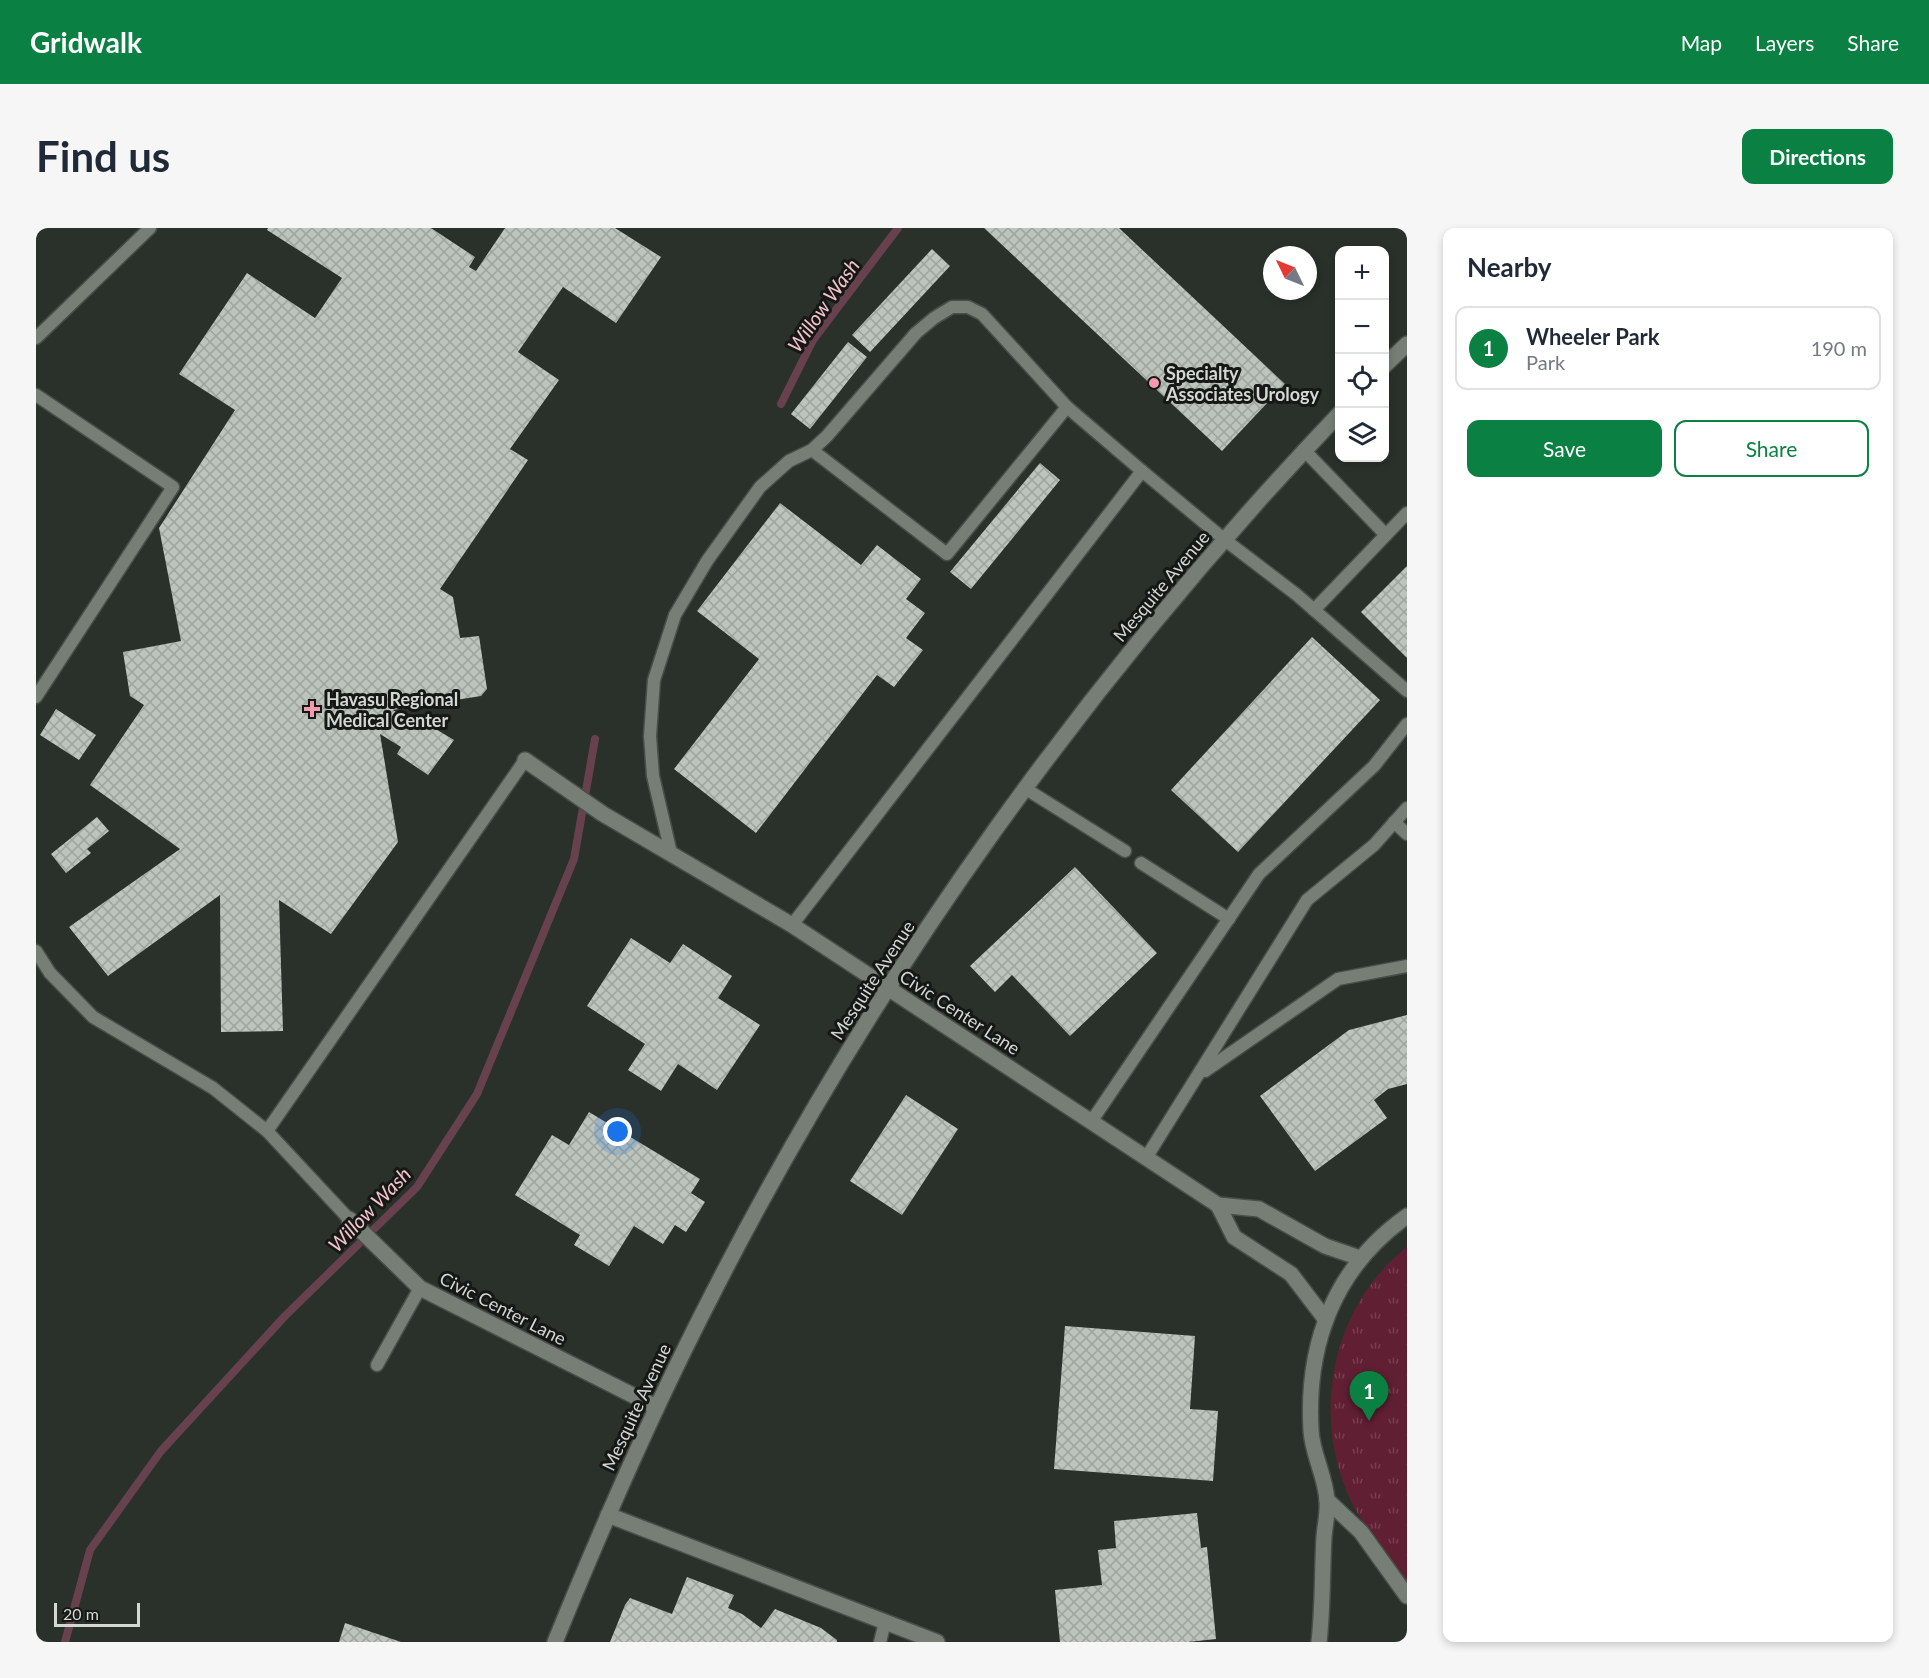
<!DOCTYPE html>
<html lang="en">
<head>
<meta charset="utf-8">
<style>
  :root { --surface:#fff; --page:#f6f6f7; --text:#1f2937; --muted:#747a83; --line:#e0e1e3; --accent:#0b8043 }
  body { margin:0; font-family:Lato,sans-serif; background:var(--page); color:var(--text) }
  .controls { position:absolute; right:18px; top:18px; display:grid; overflow:hidden; border-radius:12px; box-shadow:0 3px 9px #0003 }
  .controls button { width:54px; height:54px; display:grid; place-items:center; padding:0; border:0; border-bottom:2px solid var(--line); background:var(--surface); color:var(--text); font:30px sans-serif }
  .compass { position:absolute; left:1227px; top:18px; width:54px; height:54px; border-radius:50%; background:var(--surface); box-shadow:0 3px 9px #0003; rotate:313deg }
  .scale { position:absolute; left:18px; bottom:15px; width:86px; box-sizing:border-box; padding-left:6px; border:3px solid #d3d8d3; border-top:0; font-size:16px; line-height:21px; white-space:nowrap; color:#d3d8d3; -webkit-text-stroke:4px #151815; paint-order:stroke }
  .you { position:absolute; left:582px; top:904px; width:21px; height:21px; margin:-15px; border:4px solid #fff; border-radius:50%; background:#1a73e8; box-shadow:0 0 0 9px #1a73e833 }
  .badge { display:grid; place-items:center; width:39px; height:39px; border-radius:50%; background:var(--accent); color:#fff; font-size:20px; font-weight:700 }
  .pin { position:absolute; translate:-50% -50px; filter:drop-shadow(0 2px 3px #0008) }
  .pin::after { content:''; position:absolute; top:32px; width:21px; height:18px; background:inherit; clip-path:polygon(0 0,100% 0,50% 100%) }
  .list { margin:0; padding:0; list-style:none }
  h2 { display:flex; justify-content:space-between; align-items:center; height:78px; margin:0; padding:0 24px; font-size:26px }
  h2 small { font-size:20px; font-weight:400; color:var(--muted) }
  .list li { display:grid; grid-template-columns:39px 1fr auto; gap:18px; align-items:center; box-sizing:border-box; height:84px; margin:0 12px 12px; padding:0 12px; border:2px solid var(--line); border-radius:12px }
  .list b { display:block; font-size:22px; white-space:nowrap }
  .list p { margin:0; font-size:20px; white-space:nowrap; color:var(--muted) }
  .list em { font-size:20px; font-style:normal; color:var(--muted) }
  .actions { display:flex; gap:12px; padding:18px 24px }
  .actions a { flex:1; padding:14px 0; border:2px solid var(--accent); border-radius:12px; text-align:center; font-size:21px; color:var(--accent) }
  .actions .main { background:var(--accent); color:#fff }
  .icon { flex:none; width:33px; height:33px; fill:none; stroke:currentColor; stroke-width:2; stroke-linecap:round; stroke-linejoin:round }
  .map { position:relative; flex:none; width:1371px; height:1414px; overflow:hidden; border-radius:12px }
  header { display:flex; align-items:center; gap:36px; box-sizing:border-box; height:84px; padding:0 30px; background:var(--accent); color:#fff }
  header strong { font-size:28px }
  nav { display:flex; gap:33px; margin-inline-start:auto; font-size:21px }
  .intro { display:flex; align-items:center; justify-content:space-between; box-sizing:border-box; height:144px; padding:0 36px }
  h1 { margin:0; font-size:42px }
  .button { padding:15px 27px; border-radius:12px; background:var(--accent); color:#fff; font-size:21px; font-weight:700 }
  main { display:flex; gap:36px; padding:0 36px }
  aside { flex:1; background:var(--surface); border-radius:12px; box-shadow:0 3px 9px #0003 }
  .map>svg:first-child { display:block }
</style>
</head>
<body>
<header>
<strong>Gridwalk</strong>
<nav><a>Map</a><a>Layers</a><a>Share</a></nav>
</header>
<div class="intro"><h1>Find us</h1><a class="button">Directions</a></div>
<main>
<div class="map">
<svg width="1371" height="1414" viewBox="0 0 1371 1414">
  <defs>
    <pattern id="park-tufts" width="24" height="20" patternUnits="userSpaceOnUse" patternTransform="scale(1.5)"><rect width="24" height="20" fill="#611f33"/><path d="M3 7l-1-3M5 7V3M7 7l1-3M15 17l-1-3M17 17v-4M19 17l1-3" fill="none" stroke="#773f50"/></pattern>
    <pattern id="building-cross-hatch" width="8" height="8" patternUnits="userSpaceOnUse" patternTransform="scale(1.5)"><rect width="8" height="8" fill="#bcc4bc"/><path d="M0 0l8 8M0 8l8-8" fill="none" stroke="#9da39d"/></pattern>
  </defs>
  <rect width="100%" height="100%" fill="#2a312a"/>
  <path fill="url(#park-tufts)" d="M1371,1019V1356C1352,1329 1329,1302 1315,1273C1274,1187 1296,1078 1371,1019Z"/>
  <g fill="none" stroke-linecap="round" stroke-linejoin="round">
    <g stroke="#68414f" stroke-width="8">
      <polyline points="745,176 777,112 862,0"/>
      <polyline points="29,1414 54,1322 125,1223 249,1088 381,959 441,866 538,631 559,511"/>
    </g>
  </g>
  <g fill="url(#building-cross-hatch)">
    <polygon points="232,0 395,0 439,29 433,39 440,43 469,0 579,0 625,29 580,95 527,59 482,124 523,152 474,221 492,232 404,361 417,369 424,410 443,408 451,461 445,468 357,482 378,496 383,491 418,512 392,547 361,526 365,519 344,506 362,614 295,706 243,672 247,803 185,804 184,667 72,748 33,699 144,621 54,557 108,477 94,468 87,424 145,413 123,300 199,182 143,146 211,45 279,90 306,50 231,2"/>
    <polygon points="948,0 1083,0 1249,156 1186,223"/>
    <polygon points="896,21 914,38 834,124 816,107"/>
    <polygon points="812,114 831,129 774,201 755,186"/>
    <polygon points="1004,235 1024,252 935,361 914,344"/>
    <polygon points="744,275 825,337 841,317 885,351 870,371 889,385 870,410 887,422 858,459 841,447 720,605 638,541 723,431 661,383"/>
    <polygon points="1371,338 1371,430 1325,384"/>
    <polygon points="1276,409 1344,472 1202,624 1135,562"/>
    <polygon points="20,481 60,507 43,532 4,507"/>
    <polygon points="61,589 73,603 51,621 55,625 30,645 15,626"/>
    <polygon points="1039,639 1121,725 1034,808 976,747 959,764 934,738"/>
    <polygon points="595,710 634,735 647,716 696,748 682,770 724,797 681,862 642,836 625,863 592,842 609,816 551,778"/>
    <polygon points="1371,787 1371,856 1352,861 1338,872 1351,890 1279,943 1224,868 1313,802"/>
    <polygon points="870,867 922,901 866,987 814,953"/>
    <polygon points="553,884 664,951 655,965 669,974 650,1004 639,997 627,1016 598,998 573,1038 538,1017 544,1007 479,967 516,907 533,917"/>
    <polygon points="1029,1098 1159,1108 1154,1181 1182,1183 1177,1253 1018,1241"/>
    <polygon points="1161,1285 1165,1320 1171,1319 1180,1411 1152,1414 1024,1414 1019,1362 1066,1357 1062,1322 1080,1320 1078,1293"/>
    <polygon points="651,1349 698,1367 692,1380 706,1386 725,1400 739,1381 785,1400 801,1412 801,1414 574,1414 589,1377 594,1370 636,1386"/>
    <polygon points="309,1395 365,1414 303,1414"/>
  </g>
  <g fill="none" stroke-linecap="round" stroke-linejoin="round">
    <g stroke="#494e49" stroke-width="15">
      <g id="lane">
        <polyline points="0,110 114,0"/>
        <polyline points="0,167 137,259 0,469"/>
        <polyline points="776,222 911,326 1031,179"/>
        <polyline points="1268,222 1350,307"/>
        <polyline points="1278,382 1371,285"/>
        <polyline points="990,561 1089,623"/>
        <polyline points="1358,594 1371,606"/>
        <polyline points="635,625 617,548 614,508 618,452 639,387 671,333 724,259 753,233 776,222 791,208 880,105 898,90 916,79 932,79 946,86 1031,179 1106,243"/>
        <polyline points="1105,635 1193,691"/>
        <polyline points="756,697 1106,243 1189,312 1261,367 1371,463"/>
        <polyline points="0,723 14,745 57,789 177,860 231,903"/>
        <polyline points="1169,843 1302,751 1371,738"/>
        <polyline points="1055,894 1223,646 1338,538 1371,496"/>
        <polyline points="1110,930 1271,672 1338,617 1371,580"/>
        <polyline points="313,991 231,903 489,532"/>
        <polyline points="341,1137 384,1060"/>
        <polyline points="844,1414 849,1394"/>
      </g>
    </g>
    <g stroke="#494e49" stroke-width="18">
      <g id="street">
        <polyline points="489,532 567,586 756,697 1182,977 1223,981 1289,1018 1324,1030"/>
        <polyline points="1182,977 1198,1009 1255,1046 1290,1092"/>
        <polyline points="313,991 384,1060 620,1179"/>
        <polyline points="572,1287 901,1414"/>
      </g>
    </g>
    <g stroke="#494e49" stroke-width="18">
      <g id="secondary">
        <polyline points="1348,138 1371,116"/>
        <polyline points="1291,1272 1325,1304 1371,1368"/>
        <path d="M519,1414C567,1296 618,1179 677,1065C840,745 1056,445 1304,185"/>
        <path d="M1283,1414C1287,1379 1286,1344 1288,1309C1289,1297 1292,1285 1291,1273C1290,1249 1276,1226 1275,1202C1270,1115 1299,1039 1371,988"/>
      </g>
    </g>
    <use href="#lane" stroke="#767e76" stroke-width="12"/>
    <use href="#street" stroke="#767e76" stroke-width="15"/>
    <use href="#secondary" stroke="#767e76" stroke-width="15"/>
  </g>
  <g fill="#f29aae" stroke="#151815" stroke-width="2">
    <circle cx="1118" cy="155" r="6"/>
    <path d="M273 472h6v6h6v6h-6v6h-6v-6h-6v-6h6z"/>
  </g>
  <g text-anchor="middle" dominant-baseline="central" stroke-width="6" stroke-linejoin="round" paint-order="stroke">
    <g font-size="18" font-weight="bold" fill="#d3d8d3" stroke="#151815" text-anchor="start">
      <text x="1130" y="145">Specialty<tspan x="1130" dy="21">Associates Urology</tspan></text>
      <text x="290" y="471">Havasu Regional<tspan x="290" dy="21">Medical Center</tspan></text>
    </g>
    <g font-size="18" fill="#d3d8d3" stroke="#151815">
      <text transform="translate(1125 358) rotate(-50)">Mesquite Avenue</text>
      <text transform="translate(836 752) rotate(-57)">Mesquite Avenue</text>
      <text transform="translate(924 784) rotate(33)">Civic Center Lane</text>
      <text transform="translate(467 1080) rotate(27)">Civic Center Lane</text>
      <text transform="translate(600 1179) rotate(-65)">Mesquite Avenue</text>
    </g>
    <g font-size="20" font-style="italic" fill="#f4c3cd" stroke="#151815">
      <text transform="translate(787 77) rotate(-55)">Willow Wash</text>
      <text transform="translate(333 981) rotate(-46)">Willow Wash</text>
    </g>
  </g>
</svg>
<div class="controls">
<button>+</button>
<button>−</button>
<button><svg class="icon" aria-label="locate" viewBox="0 0 24 24"><circle cx="12" cy="12" r="6"/><path d="M12 2v4M12 18v4M2 12h4M18 12h4"/></svg></button>
<button><svg class="icon" aria-label="layers" viewBox="0 0 24 24"><path d="M12 4l9 5-9 5-9-5zM3 14l9 5 9-5"/></svg></button>
</div>
<svg class="compass" viewBox="-18 -18 36 36"><path d="M0-13l5 13h-10z" fill="#e53935"/><path d="M0 13l5-13h-10z" fill="#747a83"/></svg>
<div class="scale">20 m</div>
<div class="you"></div>
<div class="pin badge" style="left:1333px;top:1193px">1</div>
</div>
<aside>
<h2>Nearby<small></small></h2>
<ul class="list">
<li><span class="badge">1</span><div><b>Wheeler Park</b><p>Park</p></div><em>190 m</em></li>
</ul>
<div class="actions"><a class="main">Save</a><a>Share</a></div>
</aside>
</main>
</body>
</html>
